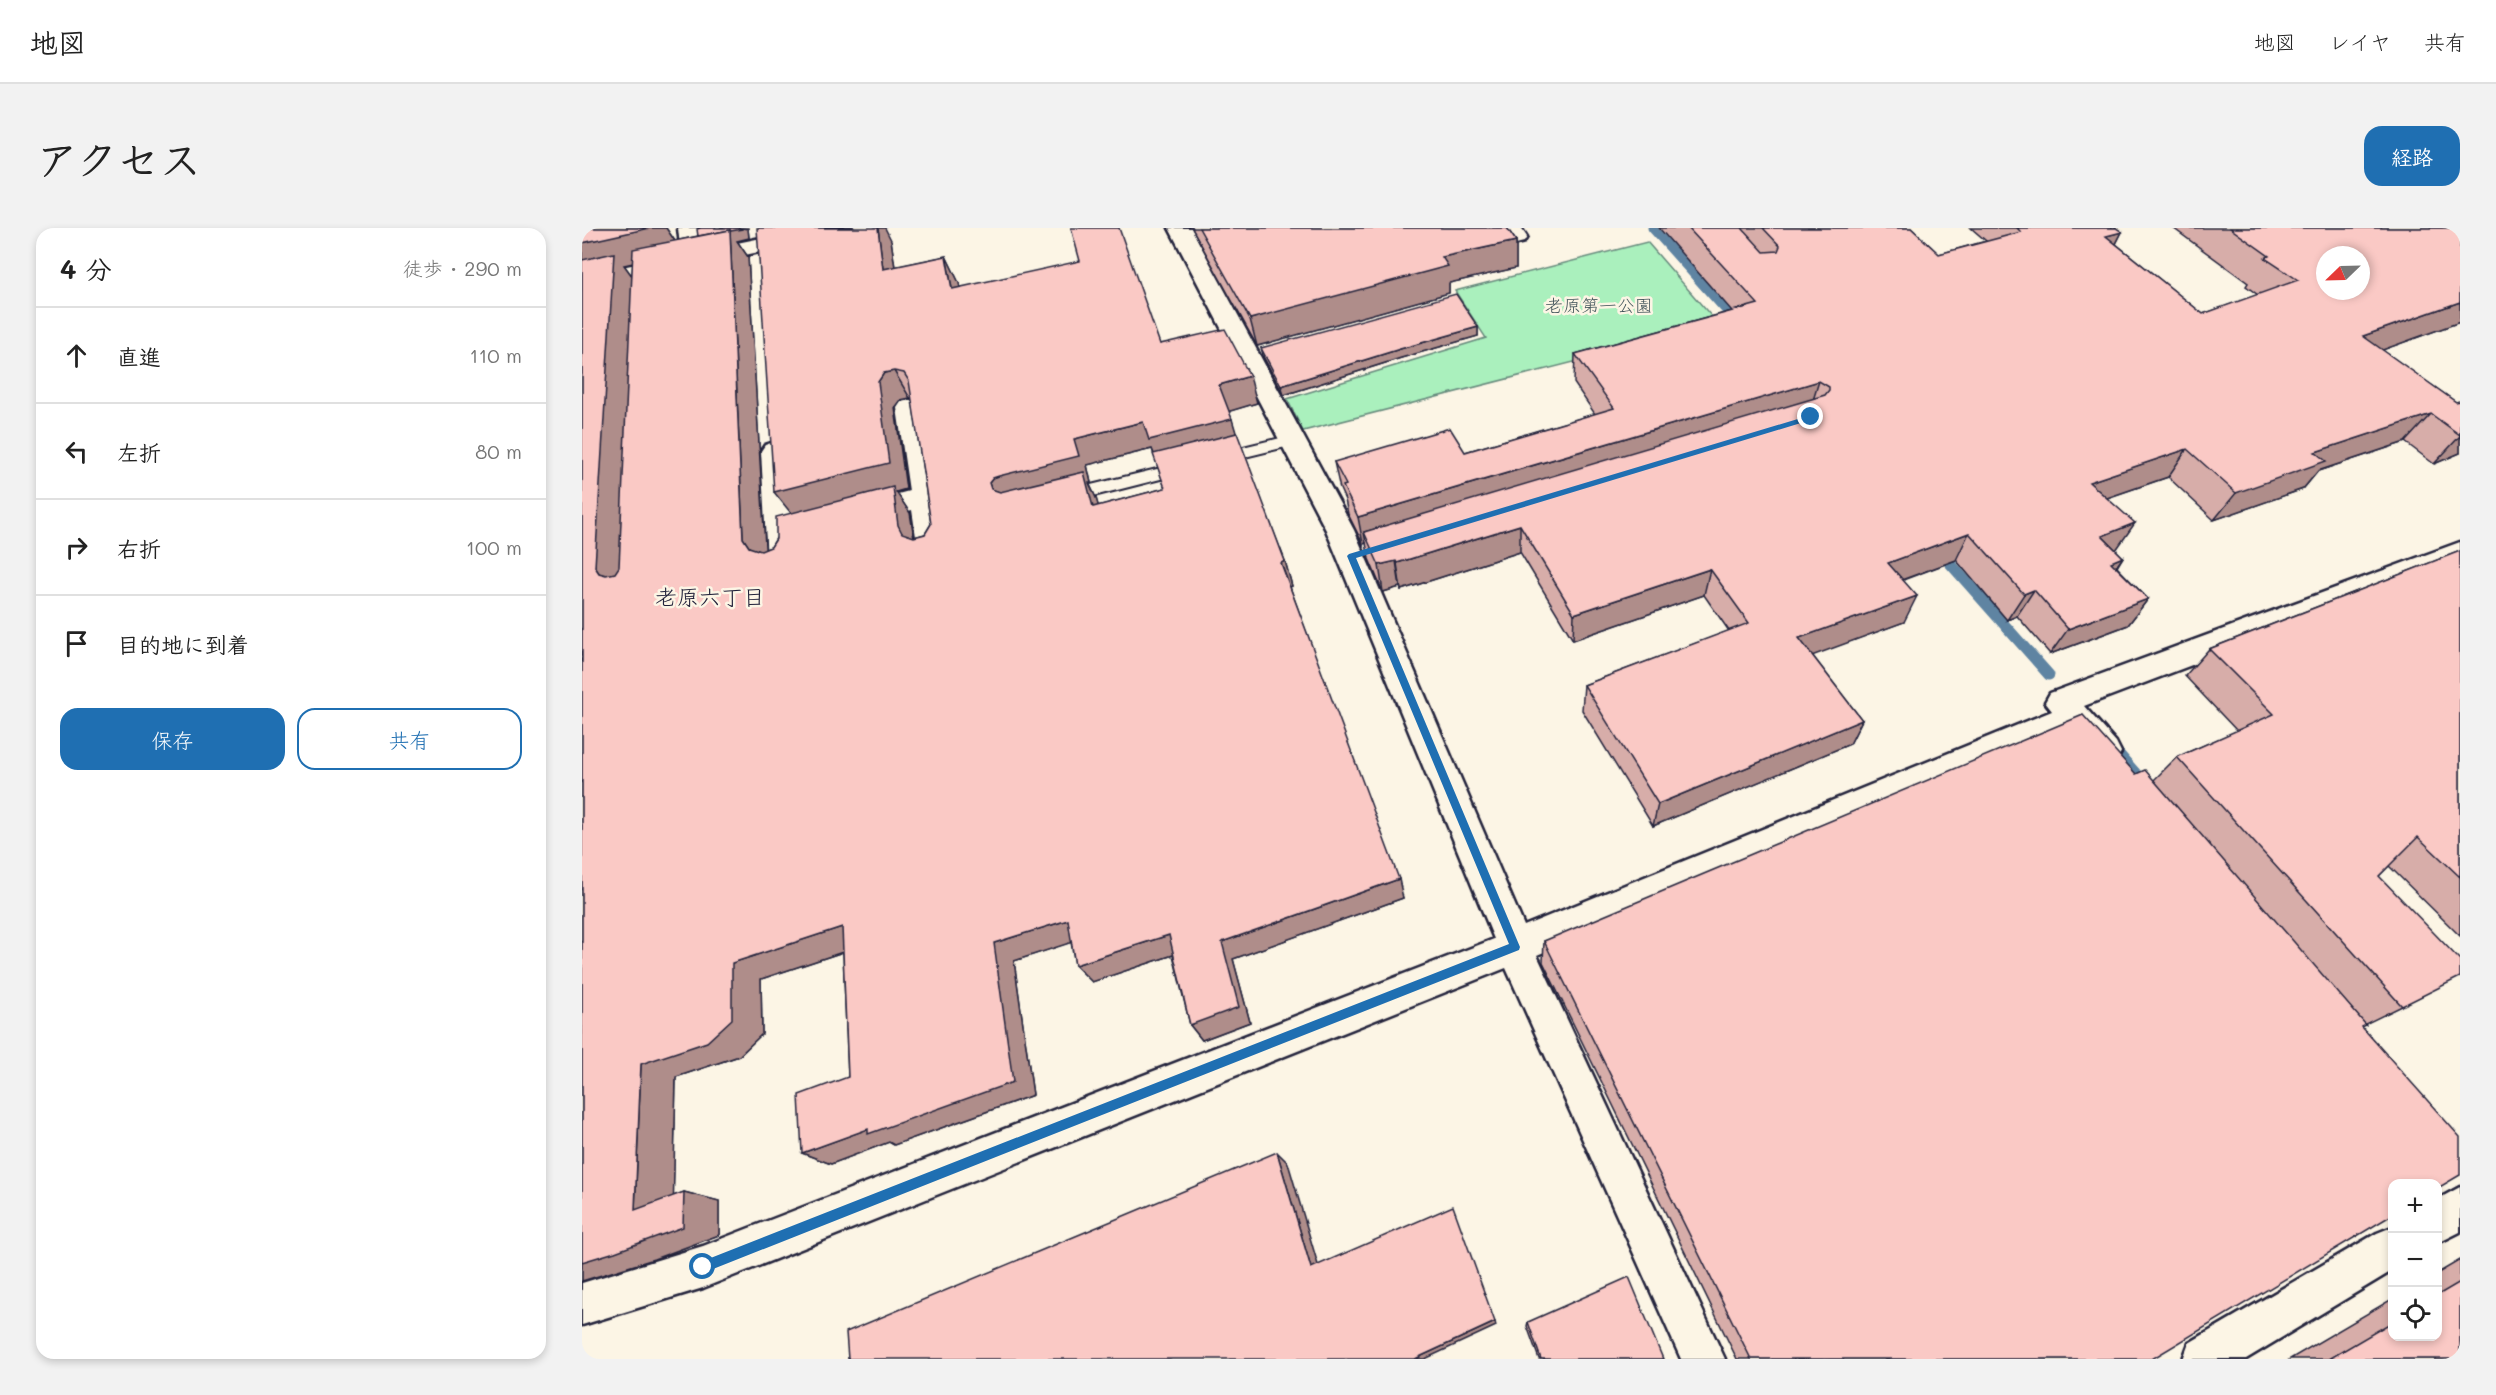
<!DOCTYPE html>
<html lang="ja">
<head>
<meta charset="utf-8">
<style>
  :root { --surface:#fff; --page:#f2f2f2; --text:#222; --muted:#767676; --line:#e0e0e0; --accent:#1f6fb2 }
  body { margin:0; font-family:Mali,"Klee One",sans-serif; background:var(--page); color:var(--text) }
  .controls { position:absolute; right:18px; bottom:18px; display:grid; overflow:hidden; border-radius:12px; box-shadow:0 3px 9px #0003 }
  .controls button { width:54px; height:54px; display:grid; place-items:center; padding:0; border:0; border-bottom:2px solid var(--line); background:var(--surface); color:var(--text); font:30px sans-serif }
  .compass { position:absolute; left:1734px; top:18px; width:54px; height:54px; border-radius:50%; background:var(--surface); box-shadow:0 3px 9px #0003; rotate:247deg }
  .stop { position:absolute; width:18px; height:18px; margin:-14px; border:4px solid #1f6fb2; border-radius:50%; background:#fff }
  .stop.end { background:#1f6fb2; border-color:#fff; box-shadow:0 2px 6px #0008 }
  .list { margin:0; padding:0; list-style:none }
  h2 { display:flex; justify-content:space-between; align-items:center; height:78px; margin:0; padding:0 24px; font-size:26px }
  h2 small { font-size:20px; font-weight:400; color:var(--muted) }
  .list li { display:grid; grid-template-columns:39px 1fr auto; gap:18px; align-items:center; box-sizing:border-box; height:96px; padding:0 24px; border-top:2px solid var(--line) }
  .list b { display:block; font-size:22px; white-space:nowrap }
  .list em { font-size:20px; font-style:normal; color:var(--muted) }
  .actions { display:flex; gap:12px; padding:18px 24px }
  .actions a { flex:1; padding:14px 0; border:2px solid var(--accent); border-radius:18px; text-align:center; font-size:21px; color:var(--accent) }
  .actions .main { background:var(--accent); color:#fff }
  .icon { flex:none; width:33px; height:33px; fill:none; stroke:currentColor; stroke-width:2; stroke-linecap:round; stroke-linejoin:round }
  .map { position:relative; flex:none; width:1878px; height:1131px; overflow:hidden; border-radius:18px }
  header { display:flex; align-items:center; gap:36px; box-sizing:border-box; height:84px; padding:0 30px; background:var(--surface); border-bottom:2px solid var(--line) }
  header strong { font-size:28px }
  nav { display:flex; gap:33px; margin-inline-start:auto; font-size:21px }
  .intro { display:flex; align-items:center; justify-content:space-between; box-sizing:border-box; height:144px; padding:0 36px }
  h1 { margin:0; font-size:42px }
  .button { padding:15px 27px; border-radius:18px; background:var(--accent); color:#fff; font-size:21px; font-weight:700 }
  main { display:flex; gap:36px; padding:0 36px }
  aside { flex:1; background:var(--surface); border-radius:18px; box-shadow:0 3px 9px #0003 }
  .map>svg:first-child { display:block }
</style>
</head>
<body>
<header>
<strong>地図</strong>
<nav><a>地図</a><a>レイヤ</a><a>共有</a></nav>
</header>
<div class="intro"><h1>アクセス</h1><a class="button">経路</a></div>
<main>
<aside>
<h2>4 分<small>徒歩 · 290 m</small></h2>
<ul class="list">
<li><svg class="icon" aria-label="ahead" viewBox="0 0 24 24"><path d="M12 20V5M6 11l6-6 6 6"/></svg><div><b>直進</b></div><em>110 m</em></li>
<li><svg class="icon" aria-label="left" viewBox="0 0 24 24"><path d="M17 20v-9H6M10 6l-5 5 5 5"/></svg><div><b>左折</b></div><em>80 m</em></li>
<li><svg class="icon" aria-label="right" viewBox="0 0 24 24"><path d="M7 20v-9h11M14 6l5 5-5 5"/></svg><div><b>右折</b></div><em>100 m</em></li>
<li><svg class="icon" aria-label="arrive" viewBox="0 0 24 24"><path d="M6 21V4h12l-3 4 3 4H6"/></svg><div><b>目的地に到着</b></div></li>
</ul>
<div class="actions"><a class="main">保存</a><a>共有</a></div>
</aside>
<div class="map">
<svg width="1878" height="1131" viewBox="0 0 1878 1131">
  <rect width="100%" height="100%" fill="#fcf5e5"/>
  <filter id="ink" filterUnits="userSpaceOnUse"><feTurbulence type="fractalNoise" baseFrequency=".0167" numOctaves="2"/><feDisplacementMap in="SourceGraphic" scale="12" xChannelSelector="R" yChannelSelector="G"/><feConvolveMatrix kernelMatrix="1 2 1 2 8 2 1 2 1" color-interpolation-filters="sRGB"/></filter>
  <g filter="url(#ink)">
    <polygon fill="#aaf0bd" stroke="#66897c" stroke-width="1.5" points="1065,14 1137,97 721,203 705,171 904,110 873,63"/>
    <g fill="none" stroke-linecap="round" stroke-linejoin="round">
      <polyline stroke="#5f84a2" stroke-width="9" points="1070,0 1155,95"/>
      <g stroke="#5f84a2" stroke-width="11">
        <polyline points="1358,324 1467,447"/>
        <polyline points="1528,516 1564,557"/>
      </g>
      <g stroke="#22223b" stroke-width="4">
        <g id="lane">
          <polygon points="711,207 719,212 716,216 638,235 632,234 630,230 632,226"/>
          <polygon points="604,234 610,235 612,239 610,243 484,275 478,273 476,269 478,265 484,263"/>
        </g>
      </g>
      <g stroke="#22223b" stroke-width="5">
        <g id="street">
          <polygon points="96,0 118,0 121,22 227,0 270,0 267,5 259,7 0,61 0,47 99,27"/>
          <path d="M587,0H609L772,302L942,698L1470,483L1463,474L1468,465L1878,314V335L1502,478L1534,514L1539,524L1534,534C1510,542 1501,521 1487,504L955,727L1143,1131H1099L924,740L121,1060L0,1097V1055L121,1018L912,711L744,302Z"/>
          <polygon points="917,0 939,0 945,9 942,14 934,16 926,14"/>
          <polygon points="328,172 337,174 341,180 364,322 360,329 350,332 340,329 336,322 330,282 278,296 268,293 264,286 268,279 327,263 315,180 319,174"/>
          <polygon points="192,214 201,217 205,223 213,333 209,340 199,344 189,340 185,333 179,223 183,217"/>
          <polygon points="1878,959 1878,1004 1856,1015 1856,971"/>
          <polygon points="1810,999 1810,1043 1664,1131 1601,1131 1607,1115 1795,1005"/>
        </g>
      </g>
      <use href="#lane" fill="#fcf5e5" fill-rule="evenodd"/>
      <use href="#street" fill="#fcf5e5" fill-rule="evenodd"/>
    </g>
    <g fill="#d7ada9" stroke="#22223b" stroke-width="1.5" fill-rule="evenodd">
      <path d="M0,0H84L93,13L116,8L119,0H166V1L167,10L155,13L166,29L183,321L189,319L209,285L309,12L313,39L364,28L377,55L378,59L578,116L675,175L647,183L654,206L703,333L710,358L708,359L821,670L651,731L668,794L620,812L608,797L591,727L510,754L493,737L489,714L432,733L451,867L312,917L307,914L249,936L220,925L266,849L261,724L179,751L180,806L157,828L94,849L91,968L102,964L137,973V1007L72,1031L0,1053ZM51,35L50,48L42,37ZM328,170H330L349,296L343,306L332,309L328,285L314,264L324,261L313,180L319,172ZM570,221L583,260L516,278L514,270L507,255H509L505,237Z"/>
      <polygon points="610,0 925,0 934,13 934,40 867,55 867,65 675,118"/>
      <polygon points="1077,0 1329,0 1357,26 1404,13 1389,0 1534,0 1540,4 1534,16 1621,86 1676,67 1664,58 1666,55 1591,0 1878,0 1878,94 1800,122 1874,174 1878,173 1878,225 1852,236 1823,214 1736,243 1721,261 1632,292 1586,249 1524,270 1534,322 1541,329 1535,339 1566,371 1546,397 1468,426 1435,388 1425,392 1374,332 1321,352 1322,394 1230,427 1280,492 1268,516 1071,598 1000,482 1002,457 1147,403 1122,367 991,412 938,324 819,362 818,359 801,364 787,331 784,315 781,316 766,286 763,272 758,261 752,234 883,224 1013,186 992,155 993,126 1150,83"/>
      <polygon points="896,99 896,108 819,130 702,167 682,130 679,120"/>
      <polygon points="1878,323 1878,708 1807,638 1797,648 1820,778 1783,796 1780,799 1570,1131 1155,1131 961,734 962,713 1554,546 1572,552 1595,529 1655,503 1603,448 1627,421"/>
      <polygon points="1878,1032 1878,1131 1708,1131 1810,1071 1810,1108 1856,1108 1856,1045"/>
      <polygon points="946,1094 1081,1131 957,1131 945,1098"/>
    </g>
    <g fill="#af8d8a" stroke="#22223b" stroke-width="1.5">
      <polygon points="58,0 84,0 95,16 97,25 42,37 53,52 41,364 17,345 13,339 0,46 0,15"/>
      <polygon points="160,0 166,1 167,10 155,13 166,29 184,335 167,319 161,310 148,2"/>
      <polygon points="296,0 303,0 309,12 317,68 301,41"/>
      <polygon points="1540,4 1525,33 1524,8"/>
      <polygon points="934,13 934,40 867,55 867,65 675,118 668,91 860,29"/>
      <polygon points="364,28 377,55 384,88 370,61"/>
      <polygon points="1878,74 1878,94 1759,137 1781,108"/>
      <polygon points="896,99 896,108 819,130 702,167 699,158 818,121"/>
      <polygon points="312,143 328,170 319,172 313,180 324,261 314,264 328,285 334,322 213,290 192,264 296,154 302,145"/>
      <polygon points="668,148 675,175 645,184 637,157"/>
      <polygon points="1237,153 1228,182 782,304 784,315 781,316 776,289"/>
      <polygon points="1849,186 1823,214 1736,243 1721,261 1632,292 1654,265 1733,224"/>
      <polygon points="650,191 658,218 577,238 570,221 505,237 509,255 507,255 514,270 524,304 409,261 407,255 411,250 492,211 561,194"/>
      <polygon points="1878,208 1878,225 1852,236"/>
      <polygon points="1605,221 1586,249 1490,282 1507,254"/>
      <polygon points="1553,295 1534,322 1520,308"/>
      <polygon points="938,297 938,324 819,362 815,335"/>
      <polygon points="1387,305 1374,332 1295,361 1306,335"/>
      <polygon points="1541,329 1522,356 1529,334"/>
      <polygon points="703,333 710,358 706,360 699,335"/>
      <polygon points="814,333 818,359 801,364 797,337"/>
      <polygon points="1128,341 1122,367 991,412 992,386"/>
      <polygon points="1452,362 1435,388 1425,392 1442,366"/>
      <polygon points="1335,368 1322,394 1208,436 1217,410"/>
      <polygon points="1566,371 1546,397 1468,426 1486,401"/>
      <polygon points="1280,492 1268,516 1071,598 1076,576"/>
      <polygon points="817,651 821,670 651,731 668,794 620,812 608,797 640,714"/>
      <polygon points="486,692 503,710 432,733 451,867 312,917 307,914 249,936 220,925 286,901 412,715"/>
      <polygon points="260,699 285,716 179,751 180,806 157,828 94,849 91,990 53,982 59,836 150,735"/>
      <polygon points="587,707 600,724 510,754 493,737"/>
      <polygon points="695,924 706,935 739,1047 729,1040"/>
      <polygon points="102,964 137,973 137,1007 72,1031 0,1053 0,1034"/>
      <polygon points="913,1094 914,1098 843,1131 833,1131"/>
    </g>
    <g fill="#fac9c5" stroke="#22223b" stroke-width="1.5" fill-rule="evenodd">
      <polygon points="0,0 68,0 0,15"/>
      <polygon points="119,0 160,0 160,1 149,3 148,2 116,8 115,1"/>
      <polygon points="175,0 296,0 301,41 364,28 370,61 498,33 489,0 537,0 578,116 643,101 668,148 637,157 650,191 567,212 561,194 492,211 497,228 417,248 411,250 407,255 409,261 418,264 502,244 511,279 583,260 571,226 655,205 703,333 699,335 817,651 640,714 657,779 608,797 587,707 493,737 486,692 412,715 431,854 286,906 286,901 220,925 217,867 266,849 260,699 150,735 150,791 125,814 59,836 53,982 102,964 101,999 33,1024 0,1034 0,32 32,25 13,339 17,345 24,347 33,345 37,339 51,21 148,2 161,310 167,319 179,323 189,319 194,311 194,289 311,259 316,297 320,305 332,309 343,306 349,296 327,153 322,145 312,143 302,145 296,154 307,235 192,264"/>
      <polygon points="617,0 925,0 934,13 860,29 866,38 668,91"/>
      <path d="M1106,0H1160L1182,24L1196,23L1198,18L1181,0H1329L1357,26L1439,4L1435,0H1534L1540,4L1524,8L1621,86L1716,52L1683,30L1687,28L1648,0H1878V74L1781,108L1874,174L1878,173V207L1849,186L1733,224L1744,233L1654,265L1605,221L1507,254L1553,295L1520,308L1541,329L1529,334L1566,371L1486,401L1452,362L1442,366L1387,305L1306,335L1335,368L1217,410L1280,492L1076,576L1002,457L1167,395L1128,341L992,386L938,297L815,335L814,333L797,337L782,304L1243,167L1247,162V159L1237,153L776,289L761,258L764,257L752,234L868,200L883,224L1032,180L993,126L1176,76ZM1743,27H1779V63H1743Z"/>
      <polygon points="874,66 896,99 818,121 699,158 679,120"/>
      <polygon points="1878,323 1878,649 1836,609 1797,648 1878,732 1878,749 1820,778 1595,529 1692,486 1627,421"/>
      <polygon points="1501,487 1554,546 1563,542 1784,797 1780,799 1878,909 1878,947 1856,960 1856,956 1810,956 1810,987 1570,1131 1169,1131 962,713"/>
      <polygon points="695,924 729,1040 871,978 913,1094 833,1131 266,1131 264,1104"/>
      <polygon points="1047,1049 1081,1131 959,1131 946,1094"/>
      <polygon points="1878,1054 1878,1131 1747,1131 1810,1094 1810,1108 1856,1108 1856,1067"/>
    </g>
  </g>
  <polygon fill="#1f6fb2" points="1229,187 1233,189 1232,191 774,330 938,719 937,722 121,1045 117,1043 115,1039 117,1034 121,1033 927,716 765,328 767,326"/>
  <g text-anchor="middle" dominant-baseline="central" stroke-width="5" stroke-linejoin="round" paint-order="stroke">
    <g font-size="18" fill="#44565c" stroke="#fcf5e5">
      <text x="1017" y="77">老原第一公園</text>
    </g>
    <g font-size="22" fill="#22223b" stroke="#fcf5e5">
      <text x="128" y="368">老原六丁目</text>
    </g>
  </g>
</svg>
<div class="controls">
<button>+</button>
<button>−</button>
<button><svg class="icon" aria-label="locate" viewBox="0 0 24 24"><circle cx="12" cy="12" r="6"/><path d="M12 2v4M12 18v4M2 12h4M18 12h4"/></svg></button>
</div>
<svg class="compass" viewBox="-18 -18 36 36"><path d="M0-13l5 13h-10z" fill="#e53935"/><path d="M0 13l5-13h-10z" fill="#767676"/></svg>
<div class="stop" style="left:121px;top:1039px"></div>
<div class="stop end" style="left:1229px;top:189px"></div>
</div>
</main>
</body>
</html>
